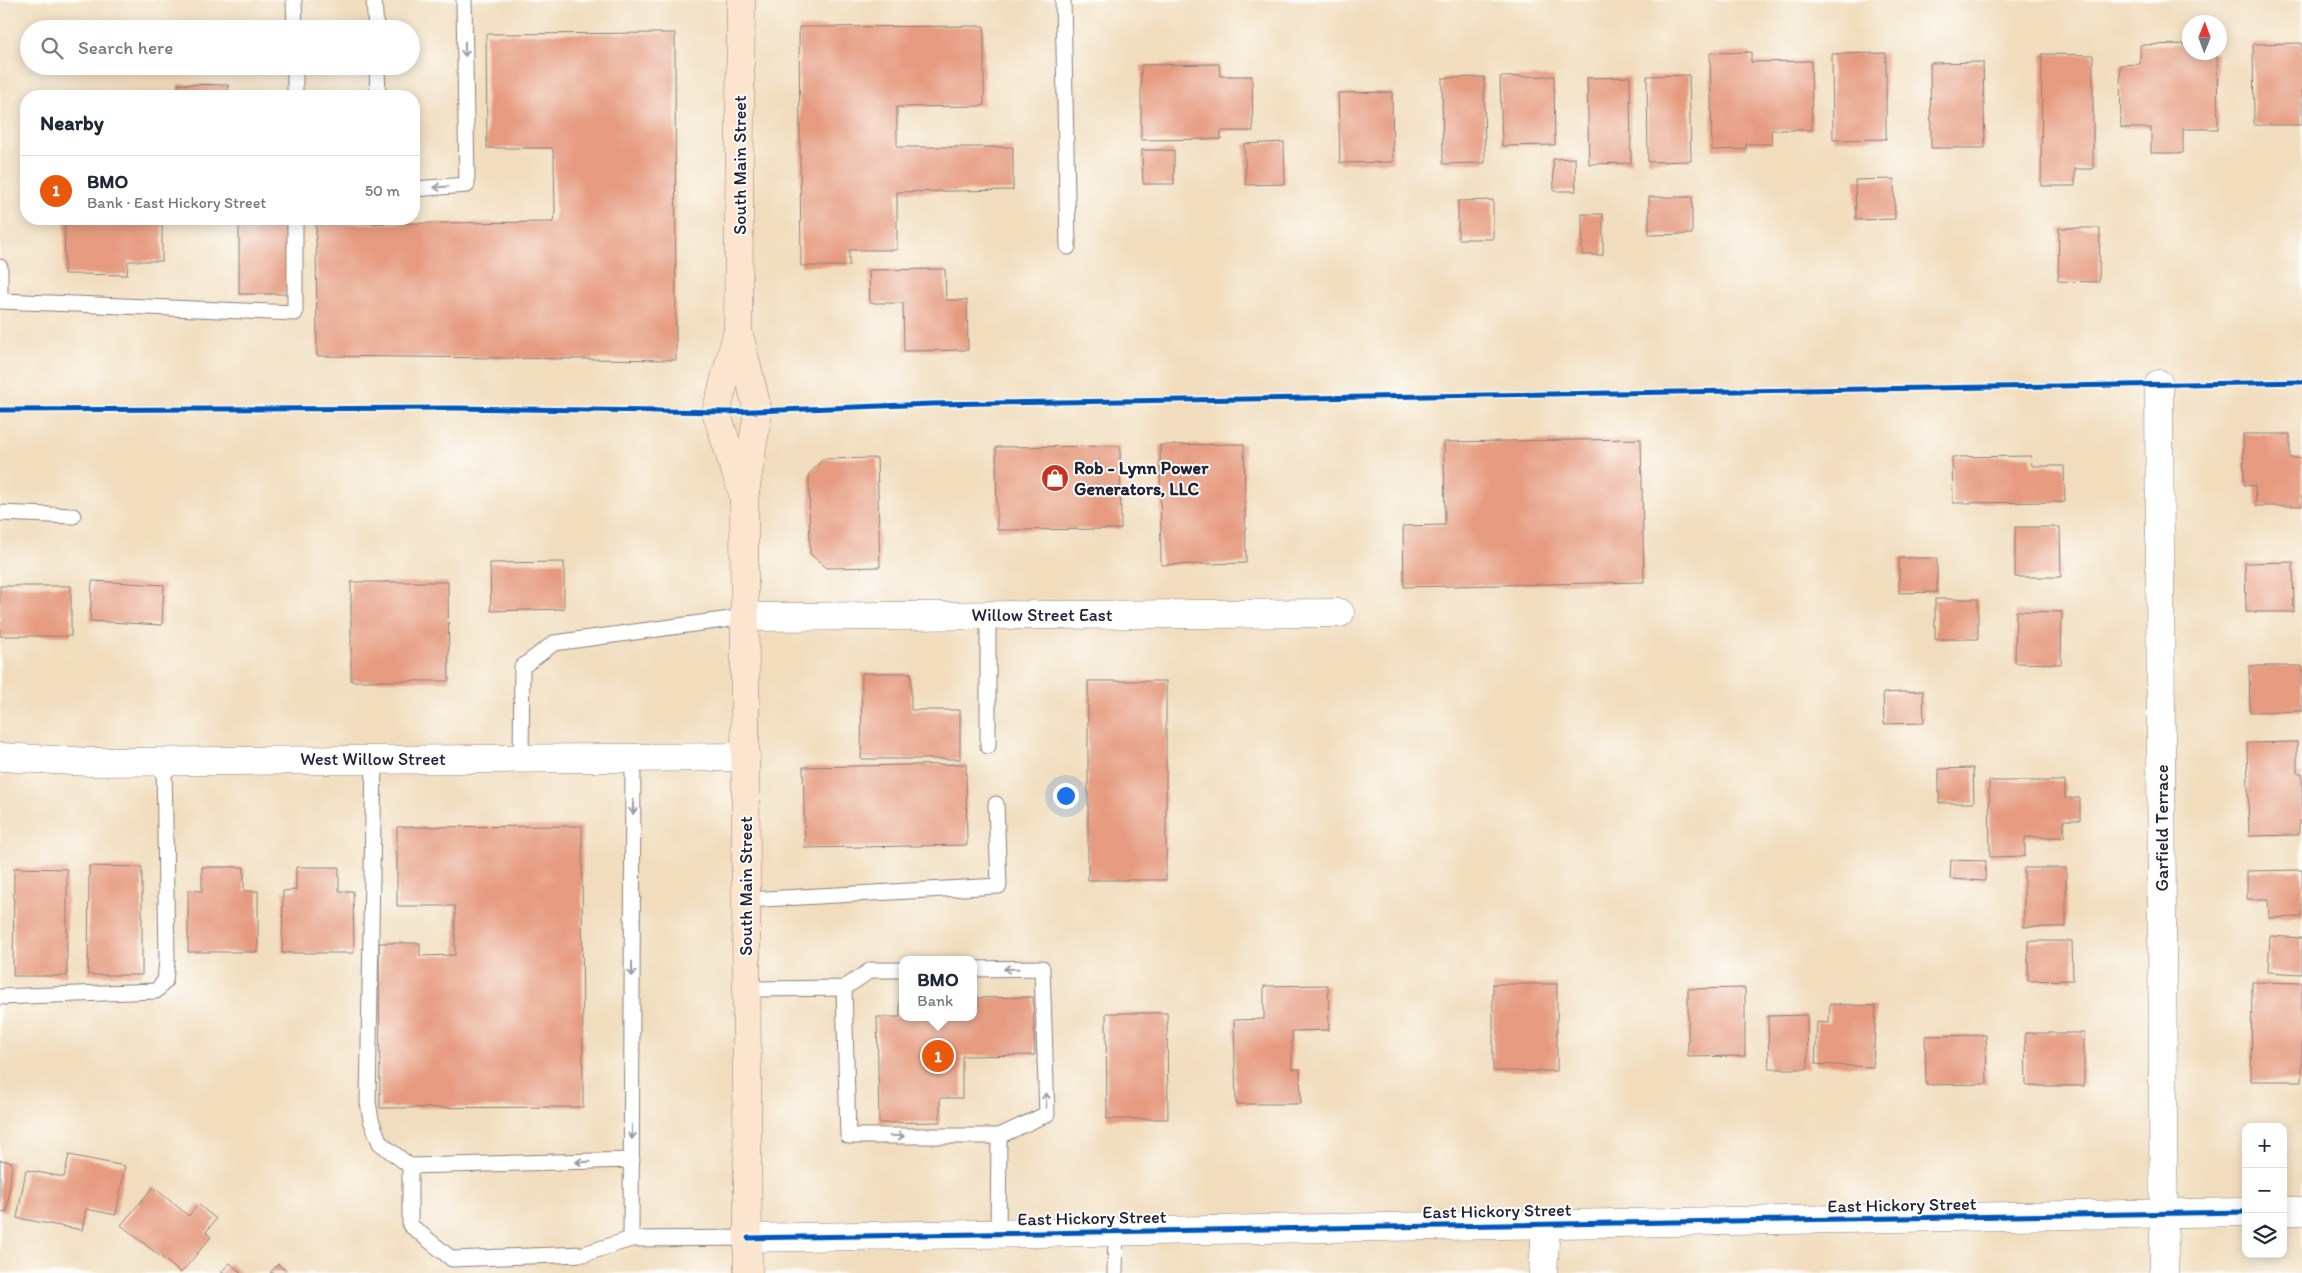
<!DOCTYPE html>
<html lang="en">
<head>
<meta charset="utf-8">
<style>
  :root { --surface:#fff; --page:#f6f6f7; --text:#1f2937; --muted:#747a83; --line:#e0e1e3; --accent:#ea580c }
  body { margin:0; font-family:Itim,sans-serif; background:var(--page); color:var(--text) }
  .controls { position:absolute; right:15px; bottom:15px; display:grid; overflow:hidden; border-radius:10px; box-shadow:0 2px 12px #0003 }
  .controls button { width:45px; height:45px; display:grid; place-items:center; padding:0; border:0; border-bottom:1px solid var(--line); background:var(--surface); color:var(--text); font:25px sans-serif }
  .compass { position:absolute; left:2182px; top:15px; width:45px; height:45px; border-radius:50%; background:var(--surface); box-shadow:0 2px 12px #0003; rotate:1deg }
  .you { position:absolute; left:1065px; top:795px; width:18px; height:18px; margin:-12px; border:4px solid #fff; border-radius:50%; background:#1a73e8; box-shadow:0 0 0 8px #1a73e833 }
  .badge { display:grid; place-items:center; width:32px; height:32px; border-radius:50%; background:var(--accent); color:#fff; font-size:16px; font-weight:700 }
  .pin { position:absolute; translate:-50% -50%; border:2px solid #fff; box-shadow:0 1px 5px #0006 }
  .popup { position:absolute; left:899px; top:956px; width:78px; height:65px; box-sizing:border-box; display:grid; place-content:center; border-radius:10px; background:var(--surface); filter:drop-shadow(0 1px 4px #0005); font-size:16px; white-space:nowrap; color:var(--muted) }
  .popup b { font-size:19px; color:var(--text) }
  .popup::after { content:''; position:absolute; left:50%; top:100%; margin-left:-10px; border:10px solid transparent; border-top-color:var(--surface) }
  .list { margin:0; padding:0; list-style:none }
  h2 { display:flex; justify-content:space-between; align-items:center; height:65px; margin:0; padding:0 20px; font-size:21px }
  h2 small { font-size:16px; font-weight:400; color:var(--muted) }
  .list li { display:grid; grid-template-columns:32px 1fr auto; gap:15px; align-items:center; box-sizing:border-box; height:70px; padding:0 20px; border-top:1px solid var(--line) }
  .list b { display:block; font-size:19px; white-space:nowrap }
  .list p { margin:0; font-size:16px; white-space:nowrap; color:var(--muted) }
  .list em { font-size:16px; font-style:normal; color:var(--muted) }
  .icon { flex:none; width:28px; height:28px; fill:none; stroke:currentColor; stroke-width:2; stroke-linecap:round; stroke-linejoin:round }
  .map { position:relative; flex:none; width:2302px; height:1273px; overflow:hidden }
  .search { position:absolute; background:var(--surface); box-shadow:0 2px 12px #0003; left:20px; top:20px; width:400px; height:55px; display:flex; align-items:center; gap:12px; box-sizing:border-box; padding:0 18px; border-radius:28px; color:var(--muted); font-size:19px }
  .panel { position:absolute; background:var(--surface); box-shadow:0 2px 12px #0003; left:20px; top:90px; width:400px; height:135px; border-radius:20px }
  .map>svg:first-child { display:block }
</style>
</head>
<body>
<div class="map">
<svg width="2302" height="1273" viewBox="0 0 2302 1273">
  <rect width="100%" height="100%" fill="#fdfcf7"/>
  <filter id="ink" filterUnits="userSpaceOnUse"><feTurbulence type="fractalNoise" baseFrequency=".02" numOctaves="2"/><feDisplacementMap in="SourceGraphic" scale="10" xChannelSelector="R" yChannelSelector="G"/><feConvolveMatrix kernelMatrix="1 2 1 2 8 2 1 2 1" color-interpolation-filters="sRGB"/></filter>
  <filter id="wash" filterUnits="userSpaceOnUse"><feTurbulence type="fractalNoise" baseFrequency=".0096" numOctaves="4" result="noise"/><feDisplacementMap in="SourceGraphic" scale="20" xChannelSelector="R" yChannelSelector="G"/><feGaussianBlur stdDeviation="1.12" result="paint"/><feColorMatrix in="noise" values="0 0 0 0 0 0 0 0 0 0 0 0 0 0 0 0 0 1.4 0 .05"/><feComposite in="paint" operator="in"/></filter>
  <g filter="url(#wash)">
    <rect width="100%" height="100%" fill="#f1ddbd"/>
    <g id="blocks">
      <g fill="#e69b80">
        <polygon points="984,26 984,106 897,107 897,147 1013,147 1013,190 897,192 897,250 849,250 849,266 801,266 799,27"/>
        <polygon points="675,33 676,360 317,356 316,224 553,222 555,211 554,157 552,148 487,148 486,34"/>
        <polygon points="2302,43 2302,125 2254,125 2253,44"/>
        <polygon points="2190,44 2190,52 2217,52 2218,129 2183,129 2183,153 2151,153 2151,128 2121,128 2120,65 2140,64 2140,45"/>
        <polygon points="1751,52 1751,62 1811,61 1812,130 1771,130 1772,144 1746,144 1746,149 1712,150 1710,53"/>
        <polygon points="1886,53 1886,139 1833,140 1832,54"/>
        <polygon points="2042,54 2093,55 2093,169 2075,169 2075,186 2041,186"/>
        <polygon points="1983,62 1985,148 1931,148 1930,63"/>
        <polygon points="1219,64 1220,76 1252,76 1253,131 1221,131 1221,139 1141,140 1141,65"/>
        <polygon points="1689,75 1691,161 1648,162 1647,76"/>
        <polygon points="1554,76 1555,145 1502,146 1500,77"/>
        <polygon points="1484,77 1485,163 1443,164 1442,78"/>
        <polygon points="1630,77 1631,163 1589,164 1587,78"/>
        <polygon points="178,84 228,85 227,96 178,96"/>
        <polygon points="1392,92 1393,162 1340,163 1338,93"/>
        <polygon points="1284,142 1285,184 1246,185 1244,144"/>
        <polygon points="1142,150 1174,150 1174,184 1143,184"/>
        <polygon points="1575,158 1576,191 1554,191 1553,159"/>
        <polygon points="1894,179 1895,219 1856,220 1855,180"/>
        <polygon points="1649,197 1692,197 1692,234 1649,235"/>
        <polygon points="1493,200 1493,239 1458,239 1458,201"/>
        <rect x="1582" y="214" width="21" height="41"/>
        <polygon points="65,219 162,219 162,261 128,261 127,275 64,274"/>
        <rect x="239" y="219" width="49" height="75"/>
        <polygon points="2059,228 2100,228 2099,282 2058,281"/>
        <polygon points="945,269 946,300 967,300 968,350 904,351 903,303 870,303 869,270"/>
        <polygon points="2243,434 2290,434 2290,458 2302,458 2302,506 2256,506 2255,486 2244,485"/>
        <polygon points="1641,439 1644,582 1404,587 1403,526 1445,525 1444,442"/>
        <polygon points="1244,444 1246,563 1161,565 1160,445"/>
        <polygon points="1120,446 1121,529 997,530 996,447"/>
        <polygon points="2031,456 2032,466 2064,466 2065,502 1953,503 1952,457"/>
        <polygon points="877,458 880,567 827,568 810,554 809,474 823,459"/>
        <polygon points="2015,527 2060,527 2061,577 2015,577"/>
        <polygon points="1899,558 1937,558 1937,592 1899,593"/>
        <polygon points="564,562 564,609 491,611 490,563"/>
        <polygon points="2293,562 2294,612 2246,612 2245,563"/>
        <polygon points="92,581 164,585 162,625 90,621"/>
        <polygon points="351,582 448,582 449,681 351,681"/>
        <rect x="0" y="586" width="71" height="50"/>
        <rect x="1935" y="599" width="43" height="40"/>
        <polygon points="2016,611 2062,612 2061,664 2015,663"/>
        <polygon points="2249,666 2302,666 2302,711 2250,712"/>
        <polygon points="862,673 911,673 911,710 960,710 960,759 861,759"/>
        <rect x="1088" y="681" width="78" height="199"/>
        <polygon points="1923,691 1924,723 1884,724 1883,693"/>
        <polygon points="2297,742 2297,773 2302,773 2302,821 2299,821 2299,835 2249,836 2247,743"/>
        <polygon points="966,764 967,845 805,848 803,767"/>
        <polygon points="1973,768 1974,803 1939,803 1939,769"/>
        <polygon points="1989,781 2065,781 2065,798 2080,798 2080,820 2064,820 2064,837 2025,837 2025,856 1990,857"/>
        <polygon points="582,826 583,1107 380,1108 379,943 420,943 420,956 455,955 455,906 397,906 397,827"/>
        <polygon points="1951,860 1986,861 1985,881 1950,879"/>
        <polygon points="89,866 142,867 142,975 88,975"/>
        <polygon points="202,867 244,867 244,891 258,891 258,952 188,952 188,890 202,891"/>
        <polygon points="296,867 339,867 339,891 353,891 354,953 282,953 283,891 296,890"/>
        <polygon points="14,868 67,869 67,976 13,976"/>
        <rect x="2024" y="868" width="42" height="59"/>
        <polygon points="2302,870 2302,917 2269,918 2268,899 2247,899 2247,871"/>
        <polygon points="2270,936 2302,938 2302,974 2268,972"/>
        <polygon points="2028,941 2072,941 2073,980 2028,981"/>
        <polygon points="2252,982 2302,983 2302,1081 2251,1081"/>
        <rect x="1493" y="984" width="64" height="87"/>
        <polygon points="1328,985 1329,1030 1292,1031 1292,1069 1300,1069 1301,1104 1236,1104 1234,1020 1264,1019 1264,986"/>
        <polygon points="1745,988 1745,1056 1688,1057 1688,989"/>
        <polygon points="900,990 903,990 903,1017 973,1017 973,998 1033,997 1035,1055 962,1056 962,1098 940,1098 940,1122 879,1123 877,1017 900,1017"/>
        <polygon points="1830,1004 1876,1006 1873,1067 1815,1064 1817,1022 1829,1023"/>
        <polygon points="1106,1013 1167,1013 1168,1119 1107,1119"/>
        <polygon points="1807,1015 1808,1069 1769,1069 1768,1016"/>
        <polygon points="2025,1033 2084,1033 2084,1086 2026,1086"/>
        <polygon points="1986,1035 1987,1084 1926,1085 1925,1036"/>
        <polygon points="69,1155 125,1166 116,1215 86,1209 82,1230 17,1218 26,1170 64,1177"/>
        <polygon points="0,1160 12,1162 7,1212 0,1211"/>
        <polygon points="153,1187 189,1216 198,1204 216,1219 206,1232 211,1237 181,1273 121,1225"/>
        <polygon points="230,1263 241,1273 220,1273"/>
        <polygon points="278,1264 288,1273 270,1273"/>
      </g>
    </g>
  </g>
  <g filter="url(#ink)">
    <use href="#blocks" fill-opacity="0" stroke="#8a807c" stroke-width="1"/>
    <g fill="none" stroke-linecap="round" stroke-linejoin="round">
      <g stroke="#8a807c" stroke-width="17">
        <g id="lane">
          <polyline points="294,0 295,29"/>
          <polyline points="374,0 376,29"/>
          <polyline points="1063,0 1068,247"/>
          <polyline points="295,66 295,96"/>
          <polyline points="377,66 378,96"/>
          <polyline points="414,189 467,185 464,0"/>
          <polyline points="0,267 0,301"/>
          <polyline points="1,301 295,313 295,219"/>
          <polyline points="0,513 73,516"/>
          <polyline points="988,616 988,746"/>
          <polyline points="521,758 522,667 554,643 745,617"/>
          <polyline points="374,759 368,1102 371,1120 380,1143 410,1166 632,1160"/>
          <polyline points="746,900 999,886 996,804"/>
          <polyline points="844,988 848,1136 999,1136 1047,1114 1042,968 973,969"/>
          <polyline points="747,989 844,988 871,970 903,970"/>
          <polyline points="0,997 156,991 165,981 167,960 164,761"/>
          <polyline points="410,1166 410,1225 452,1259 584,1254 631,1239 748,1238"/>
          <polyline points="998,1234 999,1136"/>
          <polyline points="631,1239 633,758"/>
          <polyline points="1115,1273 1116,1232"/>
        </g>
      </g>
      <g stroke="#8a807c" stroke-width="29">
        <g id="street">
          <polyline points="2159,384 2164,1273"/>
          <polyline points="745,617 1340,613"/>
          <polyline points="0,757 91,762 746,757"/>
          <polyline points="2283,1211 2302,1211"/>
          <polyline points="748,1238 2246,1212"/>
          <polyline points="1543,1273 1546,1224"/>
        </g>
      </g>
      <g stroke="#8a807c" stroke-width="29">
        <g id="secondary">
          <polyline points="741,0 738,330 758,412 744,499 748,1273"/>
          <polyline points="737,334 716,412 743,494"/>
        </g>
      </g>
      <use href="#lane" stroke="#fff" stroke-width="15"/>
      <use href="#street" stroke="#fff" stroke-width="28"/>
      <use href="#secondary" stroke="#fce5cf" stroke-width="28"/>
      <g stroke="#fdfcf7" stroke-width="8">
        <g id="cycleway">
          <polyline points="0,410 455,408 729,412 931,404 2302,382"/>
          <polyline points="748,1238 2246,1212"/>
        </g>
      </g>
      <use href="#cycleway" stroke="#0057b8" stroke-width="5"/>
    </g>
    <defs><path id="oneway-shaft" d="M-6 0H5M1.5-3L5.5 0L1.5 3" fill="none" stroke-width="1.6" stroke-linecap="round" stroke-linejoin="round" transform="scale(1.25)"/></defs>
    <g stroke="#9c9ca7">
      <use href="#oneway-shaft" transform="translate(465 49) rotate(89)"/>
      <use href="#oneway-shaft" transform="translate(441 187) rotate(176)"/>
      <use href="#oneway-shaft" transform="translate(633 807) rotate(90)"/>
      <use href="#oneway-shaft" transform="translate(632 969) rotate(90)"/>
      <use href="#oneway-shaft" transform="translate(1011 969) rotate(179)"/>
      <use href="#oneway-shaft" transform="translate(1046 1100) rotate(-92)"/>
      <use href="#oneway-shaft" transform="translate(632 1132) rotate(90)"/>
      <use href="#oneway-shaft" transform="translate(897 1136) rotate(1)"/>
      <use href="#oneway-shaft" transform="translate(583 1162) rotate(179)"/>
    </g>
  </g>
  <defs>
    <g id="shop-disc" transform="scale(1.4375)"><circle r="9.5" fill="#c8321e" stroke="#fdfcf7"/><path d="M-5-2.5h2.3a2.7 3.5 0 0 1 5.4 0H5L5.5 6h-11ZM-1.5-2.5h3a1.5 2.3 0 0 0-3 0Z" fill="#fff"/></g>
  </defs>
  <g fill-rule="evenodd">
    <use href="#shop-disc" x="1055" y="478"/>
  </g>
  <g text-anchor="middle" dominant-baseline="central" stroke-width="4" stroke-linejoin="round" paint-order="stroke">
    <g font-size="18" fill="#22223b" stroke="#fdfcf7">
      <text transform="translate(740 165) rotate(-90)">South Main Street</text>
      <text x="1042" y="615">Willow Street East</text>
      <text x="373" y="759">West Willow Street</text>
      <text transform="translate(2162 828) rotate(-90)">Garfield Terrace</text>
      <text transform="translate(746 886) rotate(-90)">South Main Street</text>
      <text transform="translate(1902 1205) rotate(-1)">East Hickory Street</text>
      <text transform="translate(1497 1211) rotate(-1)">East Hickory Street</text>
      <text transform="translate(1092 1218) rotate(-1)">East Hickory Street</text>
    </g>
    <g font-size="18" font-weight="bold" fill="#22223b" stroke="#fdfcf7" text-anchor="start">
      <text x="1074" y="468">Rob - Lynn Power<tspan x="1074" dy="21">Generators, LLC</tspan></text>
    </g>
  </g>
</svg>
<div class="controls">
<button>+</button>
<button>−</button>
<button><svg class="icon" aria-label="layers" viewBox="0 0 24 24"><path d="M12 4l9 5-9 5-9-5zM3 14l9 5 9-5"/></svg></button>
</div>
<svg class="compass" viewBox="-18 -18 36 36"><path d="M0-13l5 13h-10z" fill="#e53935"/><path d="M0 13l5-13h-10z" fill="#747a83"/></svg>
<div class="you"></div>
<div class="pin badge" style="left:938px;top:1056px">1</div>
<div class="popup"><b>BMO</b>Bank</div>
<div class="search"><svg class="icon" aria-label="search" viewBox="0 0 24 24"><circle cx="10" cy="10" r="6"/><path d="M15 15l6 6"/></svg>Search here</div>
<section class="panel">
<h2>Nearby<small></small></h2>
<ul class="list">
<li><span class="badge">1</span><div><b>BMO</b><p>Bank · East Hickory Street</p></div><em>50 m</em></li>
</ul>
</section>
</div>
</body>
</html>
